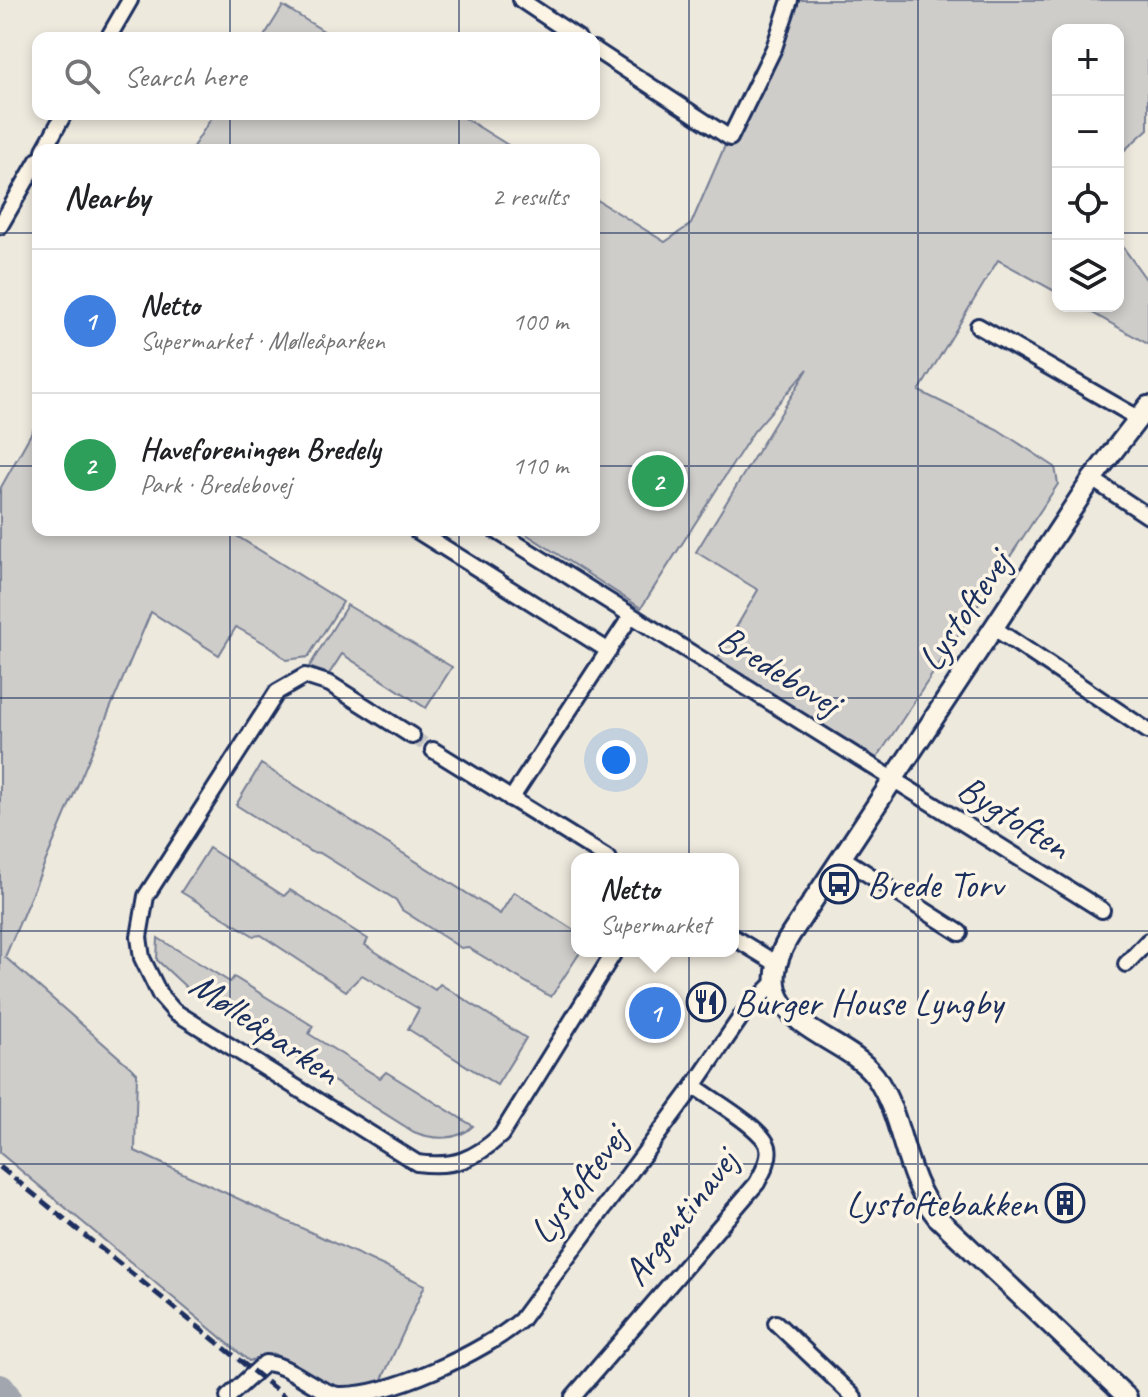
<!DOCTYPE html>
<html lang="en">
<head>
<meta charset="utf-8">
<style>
  :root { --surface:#fff; --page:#f6f6f6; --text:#202124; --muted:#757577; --line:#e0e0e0; --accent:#1a73e8 }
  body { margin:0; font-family:Caveat,sans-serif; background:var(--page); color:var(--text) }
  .controls { position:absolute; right:24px; top:24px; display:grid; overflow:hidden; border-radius:16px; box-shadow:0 4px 12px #0003 }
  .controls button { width:72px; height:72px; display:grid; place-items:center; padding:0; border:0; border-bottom:2px solid var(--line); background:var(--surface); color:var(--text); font:40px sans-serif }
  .you { position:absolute; left:616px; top:760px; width:28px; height:28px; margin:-20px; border:6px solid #fff; border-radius:50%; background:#1a73e8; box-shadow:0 0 0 12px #1a73e833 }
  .badge { display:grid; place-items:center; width:52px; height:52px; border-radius:50%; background:var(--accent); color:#fff; font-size:26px; font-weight:700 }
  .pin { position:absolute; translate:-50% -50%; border:4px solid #fff; box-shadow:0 2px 8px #0006 }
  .popup { position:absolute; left:571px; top:853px; width:168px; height:104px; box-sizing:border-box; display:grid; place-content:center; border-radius:16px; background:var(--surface); filter:drop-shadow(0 2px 6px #0005); font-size:26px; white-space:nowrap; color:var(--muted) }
  .popup b { font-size:30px; color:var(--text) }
  .popup::after { content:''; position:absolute; left:50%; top:100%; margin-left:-16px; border:16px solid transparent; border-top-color:var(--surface) }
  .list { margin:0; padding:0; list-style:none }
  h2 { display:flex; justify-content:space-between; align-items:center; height:104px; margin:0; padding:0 32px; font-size:34px }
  h2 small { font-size:26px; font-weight:400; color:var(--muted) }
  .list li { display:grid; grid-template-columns:52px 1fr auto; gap:24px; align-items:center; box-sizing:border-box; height:144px; padding:0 32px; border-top:2px solid var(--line) }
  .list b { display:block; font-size:30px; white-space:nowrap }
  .list p { margin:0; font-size:26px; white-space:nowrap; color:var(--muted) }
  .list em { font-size:26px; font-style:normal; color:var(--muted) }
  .icon { flex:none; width:44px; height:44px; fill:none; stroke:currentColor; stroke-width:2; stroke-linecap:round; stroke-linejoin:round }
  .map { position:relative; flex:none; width:1148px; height:1397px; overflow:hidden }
  .search { position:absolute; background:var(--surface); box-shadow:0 4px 12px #0003; left:32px; top:32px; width:568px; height:88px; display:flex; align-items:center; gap:20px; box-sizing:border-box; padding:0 28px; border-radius:16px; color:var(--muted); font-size:30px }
  .panel { position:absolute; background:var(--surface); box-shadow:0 4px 12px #0003; left:32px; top:144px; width:568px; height:392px; border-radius:16px }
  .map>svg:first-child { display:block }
</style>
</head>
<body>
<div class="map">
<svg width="1148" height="1397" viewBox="0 0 1148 1397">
  <rect width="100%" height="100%" fill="#eee9dd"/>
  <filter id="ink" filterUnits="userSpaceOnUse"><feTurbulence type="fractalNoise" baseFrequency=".0125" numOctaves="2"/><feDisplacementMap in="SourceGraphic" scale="16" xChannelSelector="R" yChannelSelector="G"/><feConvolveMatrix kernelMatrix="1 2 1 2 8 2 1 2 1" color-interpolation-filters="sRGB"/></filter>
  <g filter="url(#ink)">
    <g fill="#cfcdca" stroke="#757e94" stroke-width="2">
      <polygon points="788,0 1148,0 1148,129 1118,156 1118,30 1058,30 1058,293 998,260 919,391 997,429 1055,467 1058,484 877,758 717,660 758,590 696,552 808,369 754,431 641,608 520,530 594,530 594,198 665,242 691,224"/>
      <polygon points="283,6 335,38 263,38"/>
      <polygon points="214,114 458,114 516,150 191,150"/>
      <polygon points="1118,240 1148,282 1148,344 1080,306 1118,306"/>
      <polygon points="38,421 38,530 227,530 343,602 308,657 286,660 273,648 236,627 219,655 151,612 5,957 137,1073 135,1151 425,1285 374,1397 335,1397 273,1353 249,1361 0,1153 0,489"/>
      <polygon points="347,605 452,667 426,708 342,654 329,674 309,667"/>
      <polygon points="261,764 500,914 514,892 577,932 577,951 581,951 551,997 467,947 461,948 402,910 396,900 320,853 311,852 236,805"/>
      <polygon points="209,848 284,896 290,890 368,939 365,945 435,990 440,984 526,1038 497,1085 408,1029 419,1009 362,975 346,991 261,935 254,936 181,892"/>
      <path d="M158,938L230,982L234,977L313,1026L309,1034L380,1078L386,1072L473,1126C458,1141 433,1140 414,1132L188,989L157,960Z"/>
    </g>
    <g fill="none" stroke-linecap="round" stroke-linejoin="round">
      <polyline stroke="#a2a7af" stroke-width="30" points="0,1389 6,1397"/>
      <polyline stroke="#c4c4c4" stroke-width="14" stroke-dasharray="14 7" stroke-linecap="butt" points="412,736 433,750"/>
      <g stroke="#1b2f5e" stroke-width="20">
        <g id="street">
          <polyline points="521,0 578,38"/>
          <polyline points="108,38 130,0"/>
          <polyline points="594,49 730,138 774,48 790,0"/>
          <polyline points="44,150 64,114"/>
          <polyline points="0,226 38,160"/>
          <polyline points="978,326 1138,418"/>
          <polyline points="1092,479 1148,516"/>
          <polyline points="416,530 609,651"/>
          <polyline points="495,530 1102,910"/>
          <polyline points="994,628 1148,731"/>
          <path d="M412,736L330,684L305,676L277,692L146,896L139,937L142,958L160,995L174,1011L417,1163C453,1168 474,1160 501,1135L615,951"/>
          <polyline points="433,750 609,859"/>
          <polyline points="511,799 631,616"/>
          <polyline points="841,857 960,933"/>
          <polyline points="733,937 777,964"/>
          <polyline points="1126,964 1148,941"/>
          <polyline points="776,1323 854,1397"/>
          <path d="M228,1397L265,1363C292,1365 312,1390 338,1395C389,1397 484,1352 521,1320L694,1086L743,1014L774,983"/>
          <path d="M573,1397L757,1183C762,1173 771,1159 768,1147C763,1128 711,1099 694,1086"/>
        </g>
      </g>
      <g stroke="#1b2f5e" stroke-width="24">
        <path id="secondary" d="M1127,1397L937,1217C902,1174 905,1119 875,1076C851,1044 798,1034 780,998C770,977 779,953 791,934L1092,479L1148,406"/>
      </g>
      <use href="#street" stroke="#fcf5e5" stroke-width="14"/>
      <use href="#secondary" stroke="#fcf5e5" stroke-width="18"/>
      <polyline stroke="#1b2f5e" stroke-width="5" stroke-dasharray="12 6" stroke-linecap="butt" points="0,1167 285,1397"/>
    </g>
  </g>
  <path fill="none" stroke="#1b2f5e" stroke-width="2" stroke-opacity="0.55" d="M230,0V38M459,0V38M689,0V1397M918,0V1397M230,114V150M459,114V150M0,233H38M594,233H1058M1118,233H1148M0,466H38M594,466H1148M230,530V1397M459,530V1397M0,698H1148M0,931H1148M0,1164H1148"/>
  <defs>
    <g id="bus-ring" transform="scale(2)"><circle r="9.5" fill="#fcf5e5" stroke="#1b2f5e" stroke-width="1.5"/><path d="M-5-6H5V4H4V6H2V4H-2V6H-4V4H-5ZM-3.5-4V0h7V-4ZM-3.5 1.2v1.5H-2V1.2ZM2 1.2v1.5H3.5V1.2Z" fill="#1b2f5e"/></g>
    <g id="restaurant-ring" transform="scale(2)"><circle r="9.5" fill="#fcf5e5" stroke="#1b2f5e" stroke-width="1.5"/><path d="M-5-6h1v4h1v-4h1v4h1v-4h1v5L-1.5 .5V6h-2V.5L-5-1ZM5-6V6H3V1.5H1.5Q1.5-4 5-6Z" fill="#1b2f5e"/></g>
    <g id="building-ring" transform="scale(2)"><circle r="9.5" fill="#fcf5e5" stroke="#1b2f5e" stroke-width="1.5"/><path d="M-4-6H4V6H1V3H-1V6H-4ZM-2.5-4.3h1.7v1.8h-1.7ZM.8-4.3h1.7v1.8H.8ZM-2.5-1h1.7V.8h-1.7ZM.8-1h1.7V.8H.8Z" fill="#1b2f5e"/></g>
  </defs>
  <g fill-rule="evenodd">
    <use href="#bus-ring" x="839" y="884"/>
    <use href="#restaurant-ring" x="706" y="1002"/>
    <use href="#building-ring" x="1065" y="1203"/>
  </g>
  <g text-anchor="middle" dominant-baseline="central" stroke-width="7" stroke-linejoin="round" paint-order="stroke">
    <g font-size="38" fill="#1b2f5e" stroke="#fcf5e5">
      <text transform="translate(964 611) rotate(-56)">Lystoftevej</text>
      <text transform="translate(779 670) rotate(32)">Bredebovej</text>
      <text transform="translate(1014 817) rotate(32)">Bygtoften</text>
      <text transform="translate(265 1028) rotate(34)">Mølleåparken</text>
      <text transform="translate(578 1185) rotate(-53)">Lystoftevej</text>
      <text transform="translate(680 1217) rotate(-52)">Argentinavej</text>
    </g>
    <g font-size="38" fill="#1b2f5e" stroke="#fcf5e5" text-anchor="start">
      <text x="867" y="884">Brede Torv</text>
      <text x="734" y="1002">Burger House Lyngby</text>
      <text x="1037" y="1203" text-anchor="end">Lystoftebakken</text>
    </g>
  </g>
</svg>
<div class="controls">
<button>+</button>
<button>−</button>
<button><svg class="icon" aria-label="locate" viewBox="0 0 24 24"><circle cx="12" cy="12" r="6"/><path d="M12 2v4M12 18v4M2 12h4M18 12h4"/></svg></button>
<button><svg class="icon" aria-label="layers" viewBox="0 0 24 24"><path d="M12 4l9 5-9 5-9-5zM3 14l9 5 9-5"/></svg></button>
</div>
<div class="you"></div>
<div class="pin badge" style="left:655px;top:1013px;background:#3f7fe0">1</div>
<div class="popup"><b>Netto</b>Supermarket</div>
<div class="pin badge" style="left:658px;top:481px;background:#2e9e5b">2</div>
<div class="search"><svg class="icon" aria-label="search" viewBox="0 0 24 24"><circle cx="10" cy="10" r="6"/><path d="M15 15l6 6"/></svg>Search here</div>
<section class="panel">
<h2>Nearby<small>2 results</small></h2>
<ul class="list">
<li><span class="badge" style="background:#3f7fe0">1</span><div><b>Netto</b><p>Supermarket · Mølleåparken</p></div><em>100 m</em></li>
<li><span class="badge" style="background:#2e9e5b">2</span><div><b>Haveforeningen Bredely</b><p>Park · Bredebovej</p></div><em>110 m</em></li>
</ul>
</section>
</div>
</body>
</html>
